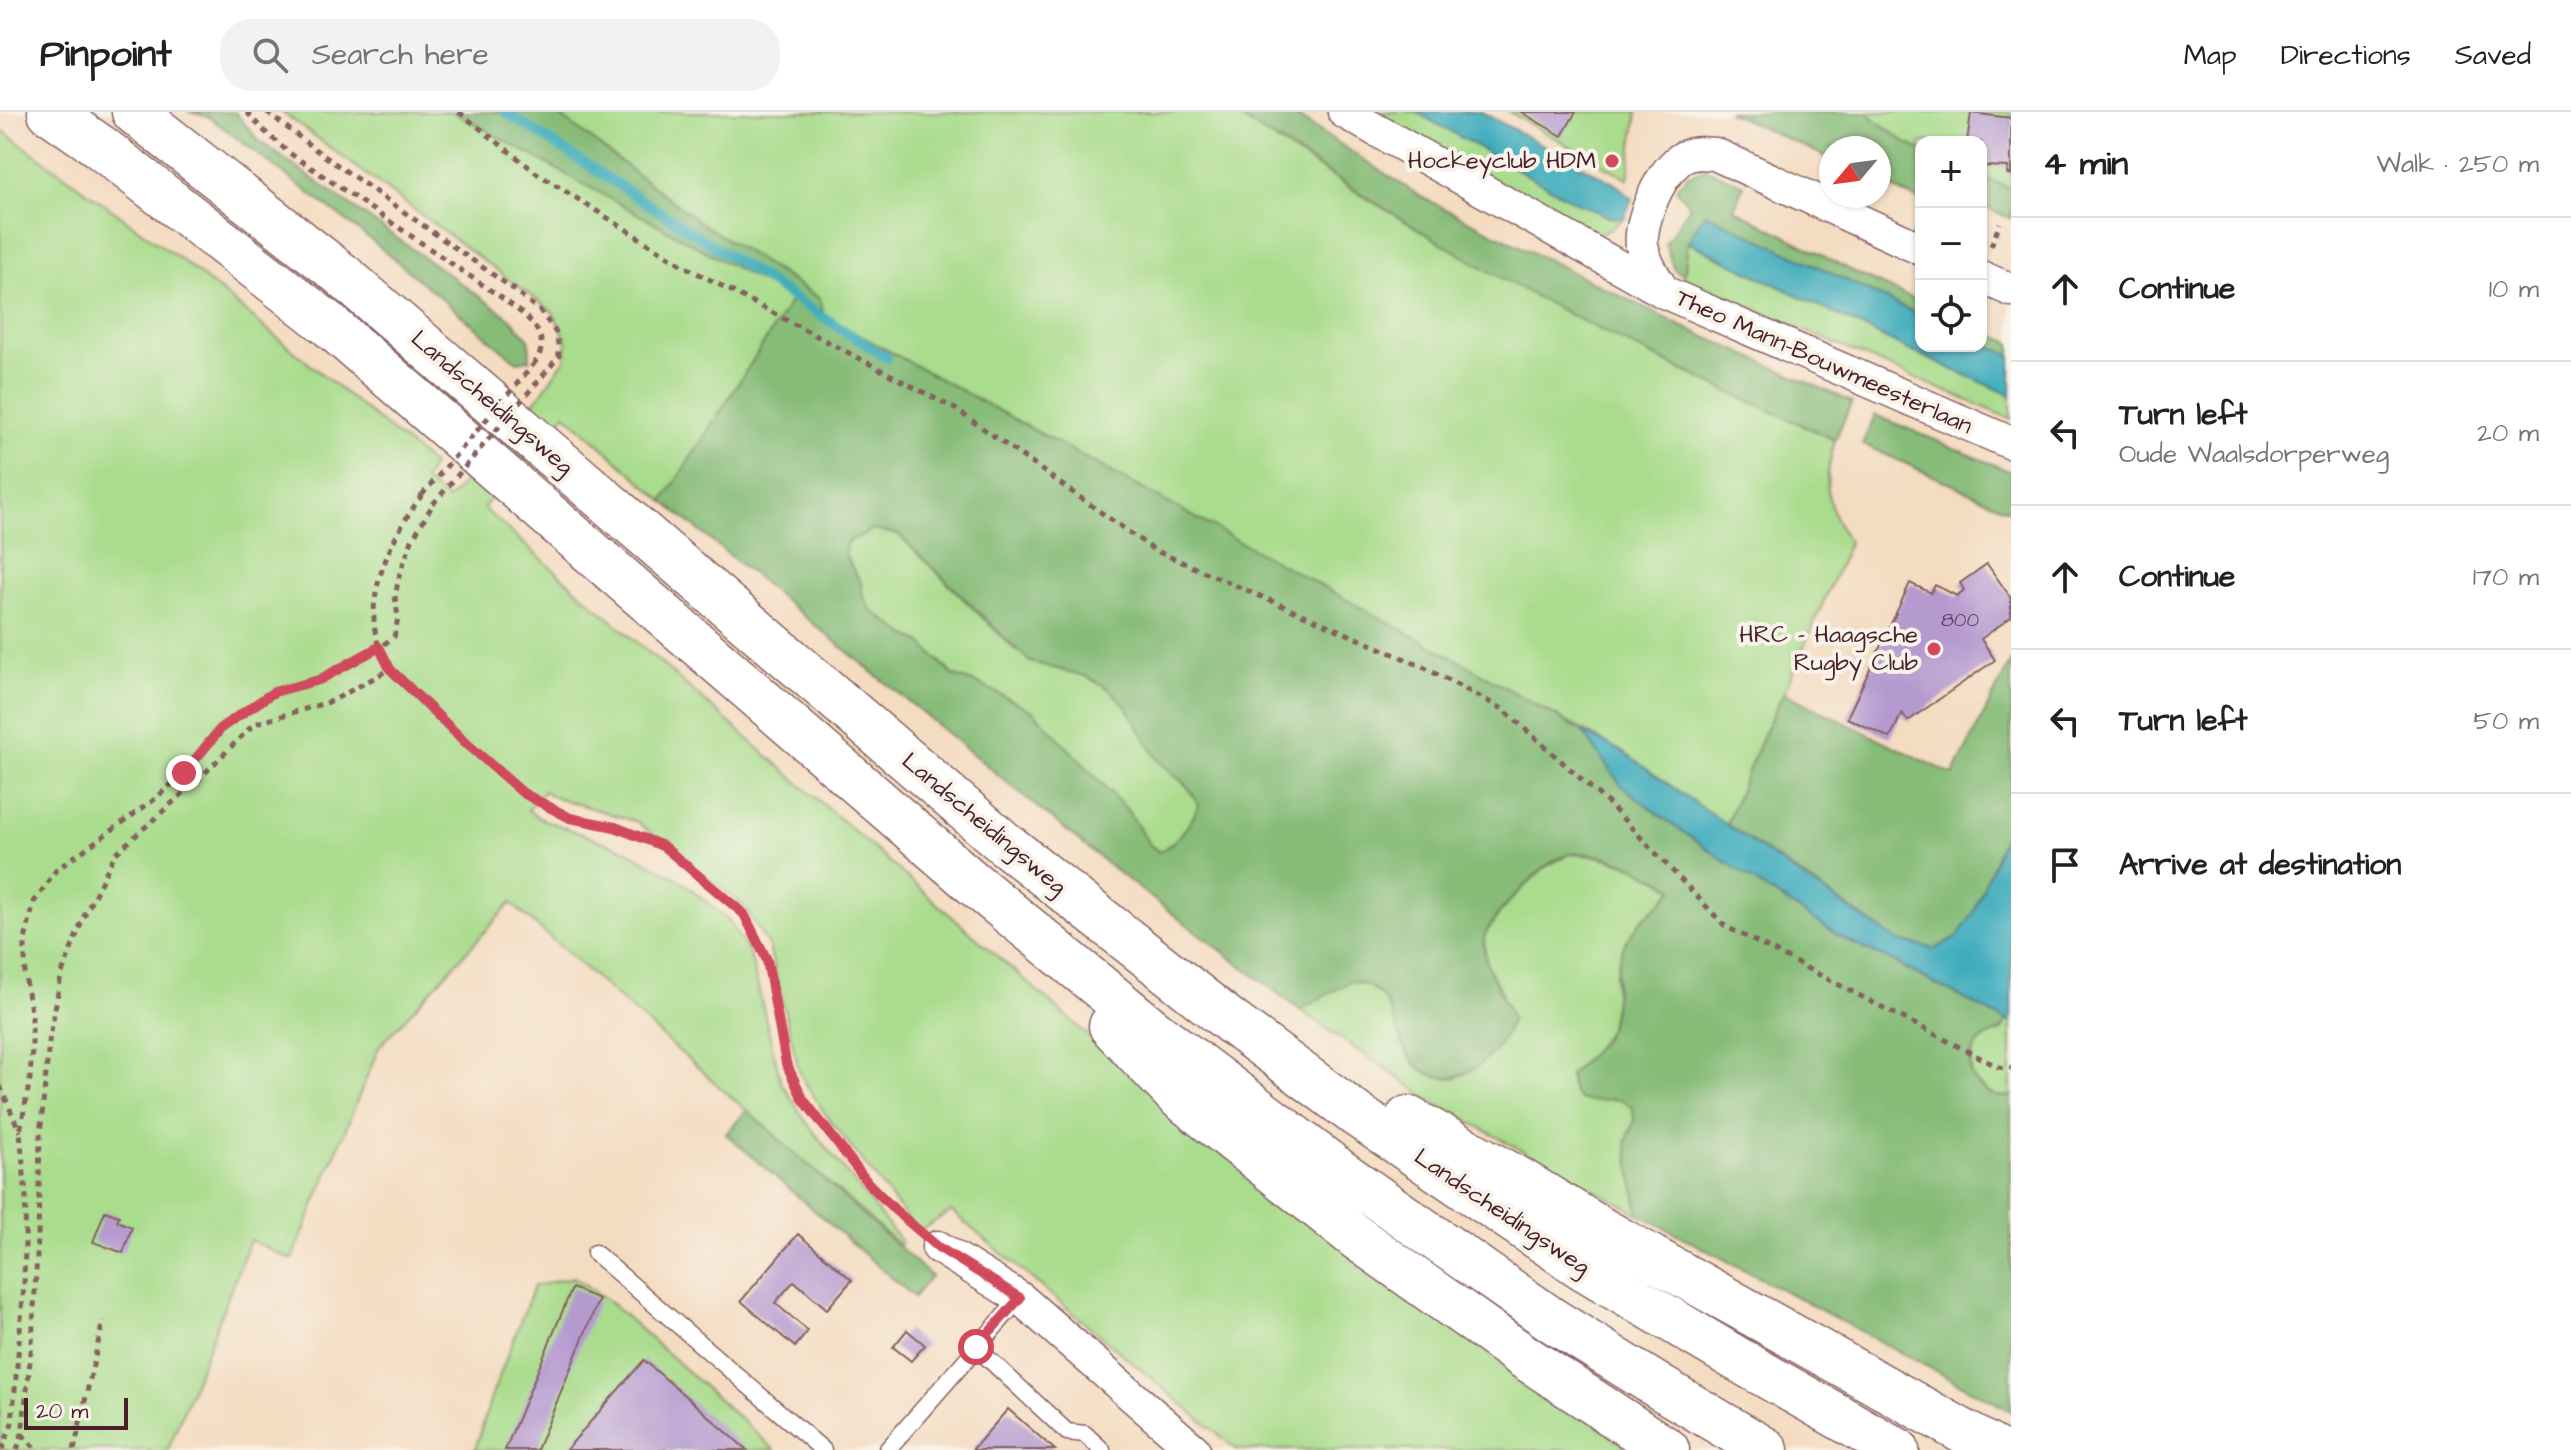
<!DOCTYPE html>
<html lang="en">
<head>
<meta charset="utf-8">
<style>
  :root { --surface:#fff; --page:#f2f2f2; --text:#202124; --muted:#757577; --line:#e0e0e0 }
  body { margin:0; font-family:"Architects Daughter",sans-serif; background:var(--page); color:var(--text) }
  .controls { position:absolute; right:24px; top:24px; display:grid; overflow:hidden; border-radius:16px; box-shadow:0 2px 6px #0004 }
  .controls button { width:72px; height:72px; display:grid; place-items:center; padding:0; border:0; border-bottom:2px solid var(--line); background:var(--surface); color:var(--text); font:40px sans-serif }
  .compass { position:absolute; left:1819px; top:24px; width:72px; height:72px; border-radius:50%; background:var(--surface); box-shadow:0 2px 6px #0004; rotate:241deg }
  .scale { position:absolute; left:24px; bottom:20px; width:104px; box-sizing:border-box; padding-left:8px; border:4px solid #4a1f2b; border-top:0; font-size:22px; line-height:28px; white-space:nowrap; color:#4a1f2b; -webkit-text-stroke:6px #f7f3e8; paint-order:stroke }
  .stop { position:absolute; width:24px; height:24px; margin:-18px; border:6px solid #d1495b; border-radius:50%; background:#fff }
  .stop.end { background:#d1495b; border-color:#fff; box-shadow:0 2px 8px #0008 }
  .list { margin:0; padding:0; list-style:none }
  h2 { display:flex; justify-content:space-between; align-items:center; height:104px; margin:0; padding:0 32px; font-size:34px }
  h2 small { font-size:26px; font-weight:400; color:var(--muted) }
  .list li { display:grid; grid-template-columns:52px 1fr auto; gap:24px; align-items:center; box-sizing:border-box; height:144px; padding:0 32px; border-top:2px solid var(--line) }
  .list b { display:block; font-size:30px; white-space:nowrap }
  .list p { margin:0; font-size:26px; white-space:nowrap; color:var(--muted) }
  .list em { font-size:26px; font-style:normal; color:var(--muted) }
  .icon { flex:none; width:44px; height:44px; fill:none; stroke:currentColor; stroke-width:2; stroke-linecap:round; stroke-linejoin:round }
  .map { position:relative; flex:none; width:2011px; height:1338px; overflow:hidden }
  header { display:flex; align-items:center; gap:48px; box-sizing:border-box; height:112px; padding:0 40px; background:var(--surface); border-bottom:2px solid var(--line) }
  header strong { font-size:38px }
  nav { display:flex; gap:44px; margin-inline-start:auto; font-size:28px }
  .search { width:560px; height:72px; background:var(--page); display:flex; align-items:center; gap:20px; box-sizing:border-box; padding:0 28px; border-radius:32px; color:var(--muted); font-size:30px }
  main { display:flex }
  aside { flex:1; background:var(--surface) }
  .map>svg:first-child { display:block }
</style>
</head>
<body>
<header>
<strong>Pinpoint</strong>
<div class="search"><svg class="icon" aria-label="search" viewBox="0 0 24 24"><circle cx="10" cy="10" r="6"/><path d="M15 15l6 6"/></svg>Search here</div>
<nav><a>Map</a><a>Directions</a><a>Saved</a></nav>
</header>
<main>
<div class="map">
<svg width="2011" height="1338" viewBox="0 0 2011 1338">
  <rect width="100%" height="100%" fill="#f7f3e8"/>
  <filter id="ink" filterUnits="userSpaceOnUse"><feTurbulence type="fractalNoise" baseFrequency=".0125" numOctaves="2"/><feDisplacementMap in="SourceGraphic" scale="16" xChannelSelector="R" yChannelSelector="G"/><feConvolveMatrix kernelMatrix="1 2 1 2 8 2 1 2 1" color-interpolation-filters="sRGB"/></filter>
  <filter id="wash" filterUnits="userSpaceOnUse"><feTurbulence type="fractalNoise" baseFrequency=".006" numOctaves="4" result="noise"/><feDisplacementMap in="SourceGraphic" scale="32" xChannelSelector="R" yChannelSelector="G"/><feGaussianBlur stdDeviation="1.8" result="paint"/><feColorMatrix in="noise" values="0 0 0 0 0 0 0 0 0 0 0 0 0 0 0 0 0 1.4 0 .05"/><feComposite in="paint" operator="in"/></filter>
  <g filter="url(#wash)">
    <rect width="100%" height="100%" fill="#f4dcc1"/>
    <g fill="#a9dc8c" stroke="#7a7e5c" stroke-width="2">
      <polygon points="282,0 453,0 793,187 663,389 565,302 483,396 1136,965 1630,1338 1237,1338 951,1099 918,1120 823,999 800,962 769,835 744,794 637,710 552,684 544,679 528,698 539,706 628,739 680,768 728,808 750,843 781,970 807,1011 902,1131 899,1133 511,791 379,935 292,1148 250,1128 168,1338 0,1338 0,17 187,152 433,353 424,369 448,388 541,282 565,247 567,230 553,200"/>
      <path d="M555,0H1231L1369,88L1477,152L1567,201L1677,256L1835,328C1822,375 1825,389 1849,431L1785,578L1763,623L1726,712L1621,639L824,204L820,186L701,111Z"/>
      <polygon points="1346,0 1416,0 1570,87 1609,105 1624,106 1609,118 1595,124"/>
      <polygon points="1509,0 1637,0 1628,67"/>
      <polygon points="1865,0 2011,0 2011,77 1981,64 1981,30 1921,30 1921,38 1906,31"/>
      <polygon points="1688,130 1909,238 2011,283 2011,307 1684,167"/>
      <path d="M872,418L898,422L1016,539L1085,564L1108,576L1126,594L1158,648L1188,675L1199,694C1190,714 1179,728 1160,741L1150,733L1128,699L1033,599L981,573L953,563L922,531L907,524L871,498L863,484L861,471L845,443V431Z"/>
      <path d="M1569,742C1609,743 1641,755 1674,778L1639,811L1615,863V887L1610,916L1591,942L1570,963L1571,974L1622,988L1633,996L1634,1010L1626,1030L1639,1102L1433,990L1300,898L1351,869L1369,873L1383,886L1427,961L1439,965L1457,966L1503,881L1486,854L1484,824L1505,793L1543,757Z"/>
      <path d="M2007,909L2011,911V984C1992,987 1983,978 1972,965C1968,940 1976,926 2001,919Z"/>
      <polygon points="574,1165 611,1191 775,1338 475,1338 491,1286 534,1174"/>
    </g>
    <g fill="#86bc78" stroke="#686e52" stroke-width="2" fill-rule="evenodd">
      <polygon points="188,0 235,0 259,29 510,206 529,227 530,248 517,250 375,131 209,5"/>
      <path d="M453,0H555L701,111L820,187L824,204L1456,547L1583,620L1621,673L1663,706L1764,776L1849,830L1888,847L2007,909L2001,919C1949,933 1969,991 2011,984V1299L1639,1102L1626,1030L1634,1010L1633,996C1632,995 1622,988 1621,988C1601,983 1571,1004 1570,963C1583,948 1603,934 1610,914C1619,888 1612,860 1624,834C1635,810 1658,796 1674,777C1647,760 1604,737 1571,742C1549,746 1531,768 1517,782C1507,791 1486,814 1484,827C1481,853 1503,881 1512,907C1502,932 1490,949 1466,961C1456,966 1446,967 1436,964C1397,953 1403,913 1383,886C1374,874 1364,872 1351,869L1300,898L1116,759L663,389L792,187ZM872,418L898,422L1030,550L1085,564L1108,576L1126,594L1158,648L1188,675L1199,694C1189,714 1179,728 1159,740L1150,733L1128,699L1033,599L981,573L952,563L922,531L907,524L871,498L863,484L861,471L845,443L846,431Z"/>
      <path d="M1231,0H1290L1423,86L1681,214L1852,290L1835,328C1713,272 1591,218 1475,151C1392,103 1313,50 1231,0Z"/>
      <polygon points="1728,0 1865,0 1906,31 1921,38 1921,89 1879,70 1879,36 1831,36 1831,47"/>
      <polygon points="1706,57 1744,73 1734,97 1860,163 1921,191 1921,204 1705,101 1688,130 1684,163 1674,157 1665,132 1690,95 1676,77 1688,63"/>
      <polygon points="1981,64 2011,77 2011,107 1981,93"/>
      <polygon points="1981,218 2011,231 2011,244 1981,230"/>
      <polygon points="1875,303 2011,360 2011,399 1862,332"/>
      <polygon points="2011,549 2011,707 1973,802 1957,825 1936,837 1898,829 1726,712 1763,623 1784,581 1953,663"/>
      <polygon points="747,998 931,1164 914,1185 726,1022"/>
    </g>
    <g fill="#3fadbd" stroke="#446674" stroke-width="2">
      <polygon points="1416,0 1481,0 1616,72 1632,86 1624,106 1609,105 1570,87"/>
      <polygon points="1705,101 1921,204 1921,234 1981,234 1981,230 2011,244 2011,283 1909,238 1688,130"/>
      <polygon points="1583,620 1621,639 1797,762 1898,829 1935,837 1957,825 1973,802 2011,707 2011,911 1888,847 1849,830 1764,776 1663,706 1621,673"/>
    </g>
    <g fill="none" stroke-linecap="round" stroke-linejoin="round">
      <polyline stroke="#3fadbd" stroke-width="10" points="505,0 887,246"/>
    </g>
    <g id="blocks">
      <g fill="#b59ad0">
        <polygon points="1521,0 1576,0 1562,24"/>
        <polygon points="1971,1 2011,6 2011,63 2007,62 2008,55 1981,54 1981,30 1967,30"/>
        <polygon points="1987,452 2011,486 2011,505 1981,527 1995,548 1908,609 1902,601 1890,626 1847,606 1910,471 1931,481 1935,473 1957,484 1964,478 1960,471"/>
        <polygon points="105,1099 119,1104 117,1109 132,1115 123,1141 93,1130"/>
        <polygon points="798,1122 852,1168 827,1197 794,1169 775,1191 808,1219 795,1235 741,1189"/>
        <polygon points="572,1176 599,1187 537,1338 505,1338"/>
        <polygon points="907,1218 925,1233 911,1249 893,1235"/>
        <polygon points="644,1248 747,1338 566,1338"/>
        <polygon points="1008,1297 1055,1338 972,1338"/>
      </g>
    </g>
  </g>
  <g filter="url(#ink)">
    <use href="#blocks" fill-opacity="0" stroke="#866160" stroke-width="2"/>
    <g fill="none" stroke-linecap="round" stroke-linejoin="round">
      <g stroke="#866160" stroke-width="19">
        <g id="service">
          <polyline points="595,1141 823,1338"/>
          <polyline points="976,1235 1067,1320 1085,1322 1102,1338"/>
          <polyline points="887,1338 1020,1186"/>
        </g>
      </g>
      <g stroke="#866160" stroke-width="35">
        <g id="minor">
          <polyline points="1344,0 1664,180 2011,331"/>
          <polyline points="1981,165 2011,178"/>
          <path d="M1664,180C1655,165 1645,151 1642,134C1639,109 1661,57 1684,45C1694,40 1704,41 1715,42L1921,137"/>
          <polyline points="938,1135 1020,1186 1194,1338"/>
        </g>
      </g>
      <g stroke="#866160" stroke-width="47">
        <g id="primary">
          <polyline points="50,0 99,34 327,211 973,771 1150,916 1342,1061 1552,1208 1661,1276 1766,1338"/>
          <polyline points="134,0 341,162 1004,731 1230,909 1357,1003 1582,1155 1737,1247 1897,1338"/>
          <polyline points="1111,914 1177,983 1357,1126 1523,1244 1667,1338"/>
          <polyline points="1408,1006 1520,1068 1604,1119 1996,1338"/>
        </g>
      </g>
      <g stroke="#866160" stroke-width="5" stroke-dasharray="6 6" stroke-linecap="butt">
        <path d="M247,0L260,15L288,40L502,186C524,203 557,223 533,253"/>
        <polyline points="267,0 316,38 512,176 541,200 557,222 559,244 545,261"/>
        <polyline points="459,0 538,62 684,154 957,298 1154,438 1419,553 1503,597 1609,692 1725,814 1998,955 2011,956"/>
        <polyline points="1991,134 2000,111"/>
        <path d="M422,383C389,428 352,503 390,556C405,577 439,604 458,624C490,655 527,690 569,706C584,712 602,710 617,715C659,728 685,751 718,779C726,787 738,794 744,804C774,847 774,898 785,948C796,996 875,1081 913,1113"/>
        <polyline points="0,974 20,1020"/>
        <polyline points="22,1322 37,1338"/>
        <polyline points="2,1338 12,1311 24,1173 26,1084 20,1020 30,967 32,936 32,905 25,863 25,828 34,790 56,758 155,687 184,661 222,615 274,580 319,568 367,544 394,525 398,506 395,484 400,461 412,428 433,392"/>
        <polyline points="17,1338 22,1322 32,1231 38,1126 40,1024 49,930 61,864 84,804 115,742 198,668 254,612 332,589 390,557"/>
        <polyline points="74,1338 103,1209"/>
      </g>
      <use href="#service" stroke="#fff" stroke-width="16"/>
      <use href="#minor" stroke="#fff" stroke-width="32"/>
      <use href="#primary" stroke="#fff" stroke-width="44"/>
      <g stroke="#866160" stroke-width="5" stroke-dasharray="6 6" stroke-linecap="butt">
        <polyline points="422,383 533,253"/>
        <polyline points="433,392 545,261"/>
      </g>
    </g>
  </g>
  <g fill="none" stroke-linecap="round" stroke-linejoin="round" filter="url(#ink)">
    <polyline stroke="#d1495b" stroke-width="10" points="184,661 222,615 274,580 319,568 379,535 390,557 465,630 523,681 570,706 615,715 663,734 744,802 767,848 786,951 803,987 868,1071 896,1099 938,1135 1020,1186 976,1235"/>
  </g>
  <g fill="#d1495b" stroke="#f7f3e8" stroke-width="3">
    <circle cx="1612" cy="49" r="8"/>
    <circle cx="1934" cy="537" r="8"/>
  </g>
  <g text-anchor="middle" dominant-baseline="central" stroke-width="8" stroke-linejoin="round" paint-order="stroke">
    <g font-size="20" fill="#653e54">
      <text x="1960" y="508">800</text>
    </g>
    <g font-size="24" fill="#4a1f2b" stroke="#f7f3e8" text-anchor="end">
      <text x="1596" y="49">Hockeyclub HDM</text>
      <text x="1918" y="523">HRC - Haagsche<tspan x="1918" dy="28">Rugby Club</tspan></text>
    </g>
    <g font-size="24" fill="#4a1f2b" stroke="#f7f3e8">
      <text transform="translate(1824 250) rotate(24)">Theo Mann-Bouwmeesterlaan</text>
      <text transform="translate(492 291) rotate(41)">Landscheidingsweg</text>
      <text transform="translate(984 712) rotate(40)">Landscheidingsweg</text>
      <text transform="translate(1502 1100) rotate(34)">Landscheidingsweg</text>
    </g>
  </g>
</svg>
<div class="controls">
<button>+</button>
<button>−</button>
<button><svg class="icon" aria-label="locate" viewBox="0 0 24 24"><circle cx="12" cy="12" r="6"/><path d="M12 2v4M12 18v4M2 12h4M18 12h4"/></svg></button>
</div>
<svg class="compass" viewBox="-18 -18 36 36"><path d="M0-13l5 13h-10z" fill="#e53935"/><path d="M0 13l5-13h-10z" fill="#757577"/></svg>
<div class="scale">20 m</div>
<div class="stop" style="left:976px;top:1235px"></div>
<div class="stop end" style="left:184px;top:661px"></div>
</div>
<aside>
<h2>4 min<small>Walk · 250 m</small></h2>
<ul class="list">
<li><svg class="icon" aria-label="ahead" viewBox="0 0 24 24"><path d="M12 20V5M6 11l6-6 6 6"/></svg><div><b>Continue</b></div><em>10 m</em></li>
<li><svg class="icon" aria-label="left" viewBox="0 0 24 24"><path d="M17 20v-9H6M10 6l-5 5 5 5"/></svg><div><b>Turn left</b><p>Oude Waalsdorperweg</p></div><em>20 m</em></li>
<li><svg class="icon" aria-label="ahead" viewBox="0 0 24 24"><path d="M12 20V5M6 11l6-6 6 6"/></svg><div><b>Continue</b></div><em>170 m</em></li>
<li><svg class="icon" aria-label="left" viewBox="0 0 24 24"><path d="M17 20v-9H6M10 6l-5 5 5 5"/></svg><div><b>Turn left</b></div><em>50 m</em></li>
<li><svg class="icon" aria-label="arrive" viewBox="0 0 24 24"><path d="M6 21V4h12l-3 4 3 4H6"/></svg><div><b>Arrive at destination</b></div></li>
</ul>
</aside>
</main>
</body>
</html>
